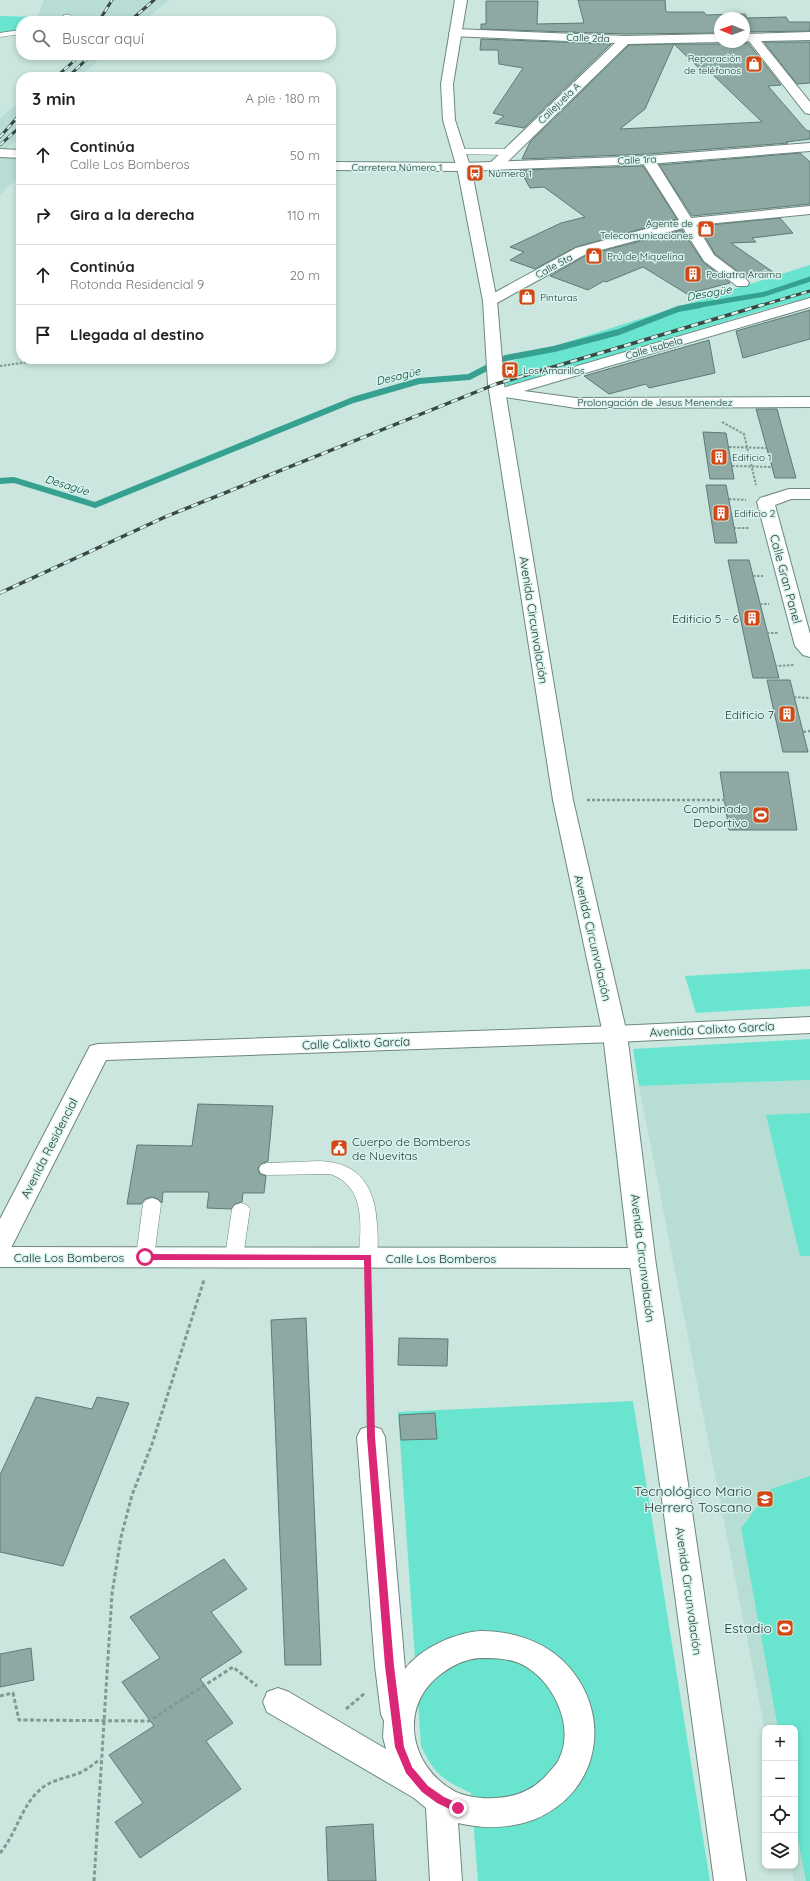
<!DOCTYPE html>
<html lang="es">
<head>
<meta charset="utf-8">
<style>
  :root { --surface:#fff; --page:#f2f2f2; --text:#202124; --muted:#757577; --line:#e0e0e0 }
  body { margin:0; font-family:Quicksand,sans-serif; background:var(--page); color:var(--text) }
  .controls { position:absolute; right:12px; bottom:12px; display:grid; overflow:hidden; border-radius:8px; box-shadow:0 2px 6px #0003 }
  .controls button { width:36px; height:36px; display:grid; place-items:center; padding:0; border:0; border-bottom:1px solid var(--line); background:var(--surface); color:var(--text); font:20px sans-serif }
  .compass { position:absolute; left:714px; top:12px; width:36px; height:36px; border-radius:50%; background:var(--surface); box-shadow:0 2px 6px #0003; rotate:271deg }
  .stop { position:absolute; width:12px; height:12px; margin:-9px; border:3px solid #db2777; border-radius:50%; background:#fff }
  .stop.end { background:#db2777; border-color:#fff; box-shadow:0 1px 4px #0008 }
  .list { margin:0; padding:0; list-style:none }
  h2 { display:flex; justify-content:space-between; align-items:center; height:52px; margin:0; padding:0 16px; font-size:17px }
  h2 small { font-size:13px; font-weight:400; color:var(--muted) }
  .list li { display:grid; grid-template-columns:26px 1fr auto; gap:12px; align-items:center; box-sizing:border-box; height:60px; padding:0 16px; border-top:1px solid var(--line) }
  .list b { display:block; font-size:15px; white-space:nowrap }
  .list p { margin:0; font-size:13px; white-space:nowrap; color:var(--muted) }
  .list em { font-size:13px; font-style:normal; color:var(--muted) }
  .icon { flex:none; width:22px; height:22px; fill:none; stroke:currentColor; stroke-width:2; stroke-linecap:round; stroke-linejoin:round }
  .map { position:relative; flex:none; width:810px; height:1881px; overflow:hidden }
  .search { position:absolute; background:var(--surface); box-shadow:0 2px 6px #0003; left:16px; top:16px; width:320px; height:44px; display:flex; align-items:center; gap:10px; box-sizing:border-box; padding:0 14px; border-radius:16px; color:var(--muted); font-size:15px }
  .panel { position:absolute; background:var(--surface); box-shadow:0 2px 6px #0003; left:16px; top:72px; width:320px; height:292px; border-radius:16px }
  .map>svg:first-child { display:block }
</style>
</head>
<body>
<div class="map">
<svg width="810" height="1881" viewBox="0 0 810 1881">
  <rect width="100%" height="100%" fill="#cae6df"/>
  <g fill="#b8ddd4">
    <polygon points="44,0 169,0 144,21 36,21"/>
    <polygon points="81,55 104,55 80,76 94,77 52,77"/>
    <polygon points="21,101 21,135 3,153 21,154 21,174 0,195 0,118"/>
    <polygon points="810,1080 810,1881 794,1881 791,1866 795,1866 795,1728 765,1728 765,1731 639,1086"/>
  </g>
  <g fill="#69e5cf">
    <polygon points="0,16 38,17 36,21 21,21 21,31 0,33"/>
    <polygon points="810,265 810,298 780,305 506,388 507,363 561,344"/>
    <polygon points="810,969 810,1006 696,1013 685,976"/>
    <polygon points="810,1039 810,1080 639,1086 633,1049"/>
    <polygon points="810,1113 810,1256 800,1256 766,1115"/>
    <path d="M633,1401L710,1881H478L471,1793C443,1780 434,1774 421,1746L398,1412Z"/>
    <polygon points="810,1476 810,1881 806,1881 795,1823 795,1728 778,1728 741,1528 771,1489"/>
  </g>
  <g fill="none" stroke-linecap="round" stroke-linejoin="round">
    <polyline stroke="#36a190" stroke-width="5" points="694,306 765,294 810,279"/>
    <polyline stroke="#36a190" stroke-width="6" points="0,481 14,480 95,505 353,400 419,381 469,377 506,358 554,349 619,332 678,309 700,305"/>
  </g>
  <g fill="#8ea9a3" stroke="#5f7973">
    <polygon points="578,0 665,0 666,12 704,12 706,15 745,14 747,18 786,17 789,22 810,22 810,31 744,32 744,18 720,18 720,33 625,34 481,29 481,24 486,24 486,1 538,1 537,24 584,23"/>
    <polygon points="481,39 611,44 524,128 495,123 504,116 493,113 523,68 499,64 498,50 480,50"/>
    <polygon points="722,42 748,43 781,85 768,86 806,130 810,131 810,139 786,142 788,143 648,154 522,159 530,142 629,45 674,44 645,109 620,129 762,122 709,71 702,71 674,44 720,44"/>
    <polygon points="764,42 810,42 810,83 797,84"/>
    <polygon points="800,153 810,162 810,204 692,216 659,165"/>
    <polygon points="643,166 677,219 576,247 535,269 510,260 524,252 510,247 561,223 585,217 544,187 530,188 520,170"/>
    <polygon points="780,218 793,233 752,238 756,242 731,243 773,272 747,278 715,254 699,226"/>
    <polygon points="682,230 703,262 730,283 687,294 643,267 606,282 604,281 588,290 550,276 587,255"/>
    <polygon points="810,310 810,339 743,358 736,331"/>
    <polygon points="709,340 715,373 649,388 646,384 609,394 584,376"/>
    <polygon points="756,409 777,409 796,478 775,478"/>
    <polygon points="703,432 726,433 734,479 710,479"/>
    <polygon points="706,485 726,485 737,543 715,543"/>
    <polygon points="728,560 749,560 779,678 753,678"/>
    <polygon points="767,680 790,680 808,752 783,752"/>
    <polygon points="720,772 788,772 797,830 729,830"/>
    <polygon points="198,1104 273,1106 268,1161 261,1164 258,1168 260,1174 266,1176 264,1193 243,1193 242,1202 235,1204 231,1209 207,1208 209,1192 163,1192 162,1203 158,1199 152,1197 145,1199 141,1204 127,1204 137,1145 192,1146"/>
    <polygon points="306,1318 321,1665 285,1665 271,1320"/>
    <polygon points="399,1338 448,1339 447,1366 398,1365"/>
    <polygon points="36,1397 92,1409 97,1397 129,1403 63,1566 0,1552 0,1475"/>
    <polygon points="435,1413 437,1439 401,1440 399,1415"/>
    <polygon points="224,1559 247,1589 211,1612 242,1652 200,1679 233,1723 206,1741 241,1789 140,1858 115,1822 143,1803 109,1755 154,1726 122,1682 160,1658 130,1617"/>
    <polygon points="31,1648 34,1680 0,1687 0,1654"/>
    <polygon points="373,1824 376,1881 328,1881 326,1827"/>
  </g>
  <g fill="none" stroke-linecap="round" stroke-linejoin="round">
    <g stroke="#6e8781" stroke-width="1">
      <g id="lane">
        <polygon points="64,15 70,15 70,21 62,21"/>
        <polygon points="21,30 21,34 0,37 0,33"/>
        <polygon points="459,149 509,149 514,152 509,155 456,154 454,152"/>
        <path d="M296,1162C307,1162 319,1160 329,1162C364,1166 376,1194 377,1226C378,1237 379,1252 374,1262L368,1264L362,1262L359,1257C361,1226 366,1186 330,1174L267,1175L261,1173L259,1169L261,1165L267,1163Z"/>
        <polygon points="152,1198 158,1200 161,1204 154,1257 151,1262 145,1264 139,1262 136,1257 143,1204 146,1200"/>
        <polygon points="241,1203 247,1205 250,1209 243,1257 240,1262 234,1264 228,1262 225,1257 232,1209 235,1205"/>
      </g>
    </g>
    <g stroke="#6e8781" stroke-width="2">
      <g id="street">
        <polygon points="455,29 625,36 720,34 720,42 628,44 499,170 489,170 487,167 489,164 615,43 451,36 449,33 451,30"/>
        <polygon points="810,32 810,40 761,41 810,102 810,114 805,113 749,41 744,42 744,34"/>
        <polygon points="0,149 21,150 21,158 0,157"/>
        <polygon points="648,156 653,157 691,218 810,206 810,214 696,225 714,255 747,280 749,283 747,286 737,286 704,261 683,228 586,254 495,304 485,304 483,301 485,298 576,248 679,220 641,160 643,157"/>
        <polygon points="331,162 464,163 469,164 471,167 469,170 464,171 331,170"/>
        <polygon points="810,298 810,307 524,391 576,398 810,397 810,407 576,408 504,397 498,399 492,397 490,394 492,391"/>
        <polygon points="789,489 810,489 810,499 791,499 775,505 810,634 810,657 803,655 795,646 757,502 760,498"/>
        <polygon points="615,1026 623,1028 627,1034 623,1040 615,1042 106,1060 13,1244 9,1251 0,1254 0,1219 90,1046 98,1044"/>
        <path d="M371,1426L381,1429L385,1437L405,1669C421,1648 456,1632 482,1631C510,1631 540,1640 561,1659C615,1709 602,1793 533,1820C507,1829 484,1829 458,1823L462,1881H430L426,1808L414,1798L267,1712L263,1702L267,1692L278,1688L289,1692L386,1749L383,1737L384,1721L381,1714L375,1666L357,1437L361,1429ZM480,1658C493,1658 506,1658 519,1663C552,1677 576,1726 559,1759C557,1764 553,1768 550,1771C536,1789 518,1797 495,1798C483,1799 465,1797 454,1791C409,1766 398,1706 441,1674C453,1665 465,1659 480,1658Z"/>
      </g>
    </g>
    <g stroke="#6e8781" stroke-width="2">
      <g id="secondary">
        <polygon points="810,143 810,151 648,164 464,171 459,170 457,167 459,164 464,163 648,156"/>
        <polygon points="0,1247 642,1248 651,1251 655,1258 651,1265 642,1268 0,1267"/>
      </g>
    </g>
    <g stroke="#6e8781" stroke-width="2">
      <polygon id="primary" points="810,1017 810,1033 615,1042 607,1040 603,1034 607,1028 615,1026"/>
    </g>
    <g stroke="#6e8781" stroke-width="2">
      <polygon id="highway" points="455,0 467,0 453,84 455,120 472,172 497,301 504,384 573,800 627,1034 655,1258 746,1881 714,1881 629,1258 603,1034 553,800 488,384 483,301 458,172 443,120 441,84"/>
    </g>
    <g stroke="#839893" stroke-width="2" stroke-dasharray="2.5 1.5" stroke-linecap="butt">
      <polyline points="0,366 50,359"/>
      <polyline points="722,422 744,434 756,485"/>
      <polyline points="729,447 767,448"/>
      <polyline points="732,466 772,467"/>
      <polyline points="729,499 746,500"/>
      <polyline points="734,528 749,528"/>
      <polyline points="753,576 763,576"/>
      <polyline points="760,604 769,604"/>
      <polyline points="767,633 778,633"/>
      <polyline points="775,666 794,665"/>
      <polyline points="794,697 810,698"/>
    </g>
    <g stroke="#839893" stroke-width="2.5" stroke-dasharray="3 2" stroke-linecap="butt">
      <polyline points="803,732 810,731"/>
      <polyline points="587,800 725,800"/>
    </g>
    <g stroke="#839893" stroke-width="3" stroke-dasharray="4 2.5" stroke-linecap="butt">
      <polyline points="368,1280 370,1413"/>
      <polyline points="0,1696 13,1693 19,1720 149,1721 233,1667 257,1686"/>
      <polyline points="346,1709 365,1693"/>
      <path d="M0,1853C17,1833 21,1805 42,1788C52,1780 65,1778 77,1774C85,1771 93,1765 100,1759"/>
      <polyline points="94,1881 112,1594 121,1537 132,1495 152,1444 204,1280"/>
    </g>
    <use href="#lane" fill="#fff" fill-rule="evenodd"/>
    <use href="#street" fill="#fff" fill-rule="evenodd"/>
    <use href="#secondary" fill="#fff" fill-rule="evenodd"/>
    <use href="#primary" fill="#fff" fill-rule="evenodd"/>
    <use href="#highway" fill="#fff" fill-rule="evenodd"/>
    <g stroke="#3b4844" stroke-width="3">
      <g id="rail-far1">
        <polyline points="99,21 112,0"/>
        <polyline points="130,21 154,0"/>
        <polyline points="56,77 74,61 77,55"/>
        <polyline points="68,77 91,55"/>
        <polyline points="0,137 21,113"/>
        <polyline points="0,145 21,126"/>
        <polyline points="759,306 810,291"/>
      </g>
    </g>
    <g stroke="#3b4844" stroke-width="3.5">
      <polyline id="rail" points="0,593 165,517 496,384 762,305"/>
    </g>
    <use href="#rail-far1" stroke="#d7f3ed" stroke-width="2" stroke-dasharray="5.5" stroke-linecap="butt"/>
    <use href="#rail" stroke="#d7f3ed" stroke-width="2.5" stroke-dasharray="7" stroke-linecap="butt"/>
  </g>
  <polygon fill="#db2777" points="145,1254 371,1255 375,1437 394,1666 404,1747 412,1767 428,1786 444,1797 462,1805 463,1808 462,1812 458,1813 437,1803 422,1792 406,1773 395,1747 385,1666 367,1437 364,1260 145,1260 141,1257"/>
  <defs>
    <g id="shop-square" transform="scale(0.9)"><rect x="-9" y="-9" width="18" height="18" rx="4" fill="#d04917" stroke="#d7f3ed"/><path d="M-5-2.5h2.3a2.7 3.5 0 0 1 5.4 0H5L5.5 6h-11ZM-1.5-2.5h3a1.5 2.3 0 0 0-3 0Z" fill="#fff"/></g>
    <g id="bus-square" transform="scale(0.9)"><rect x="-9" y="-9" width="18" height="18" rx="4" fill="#d04917" stroke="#d7f3ed"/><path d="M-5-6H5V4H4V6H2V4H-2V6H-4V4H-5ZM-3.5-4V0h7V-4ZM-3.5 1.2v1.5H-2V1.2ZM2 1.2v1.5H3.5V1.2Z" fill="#fff"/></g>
    <g id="building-square" transform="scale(0.9)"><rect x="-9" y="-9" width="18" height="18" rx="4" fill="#d04917" stroke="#d7f3ed"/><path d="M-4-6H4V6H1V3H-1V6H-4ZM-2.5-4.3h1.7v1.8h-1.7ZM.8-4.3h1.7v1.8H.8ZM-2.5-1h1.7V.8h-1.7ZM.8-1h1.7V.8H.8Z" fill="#fff"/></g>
    <g id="stadium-square" transform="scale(0.9)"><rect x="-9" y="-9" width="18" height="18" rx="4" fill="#d04917" stroke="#d7f3ed"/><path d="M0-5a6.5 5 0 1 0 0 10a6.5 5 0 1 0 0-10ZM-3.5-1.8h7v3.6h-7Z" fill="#fff"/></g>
    <g id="civic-square" transform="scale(0.9)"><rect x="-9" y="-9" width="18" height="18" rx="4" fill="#d04917" stroke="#d7f3ed"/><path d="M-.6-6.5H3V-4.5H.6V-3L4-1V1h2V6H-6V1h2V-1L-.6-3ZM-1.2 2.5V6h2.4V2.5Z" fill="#fff"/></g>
    <g id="school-square" transform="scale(0.9)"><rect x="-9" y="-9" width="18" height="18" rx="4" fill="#d04917" stroke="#d7f3ed"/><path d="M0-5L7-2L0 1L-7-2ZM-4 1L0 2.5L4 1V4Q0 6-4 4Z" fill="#fff"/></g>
  </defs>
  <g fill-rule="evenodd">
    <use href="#shop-square" x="754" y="64"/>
    <use href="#bus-square" x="475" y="173"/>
    <use href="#shop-square" x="706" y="229"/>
    <use href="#shop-square" x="594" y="256"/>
    <use href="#building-square" x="693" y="274"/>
    <use href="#shop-square" x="527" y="297"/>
    <use href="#bus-square" x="510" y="370"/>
    <use href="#building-square" x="719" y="457"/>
    <use href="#building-square" x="721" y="513"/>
    <use href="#building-square" x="752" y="618"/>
    <use href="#building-square" x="787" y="714"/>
    <use href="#stadium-square" x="761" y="815"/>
    <use href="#civic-square" x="339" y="1148"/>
    <use href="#school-square" x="765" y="1499"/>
    <use href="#stadium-square" x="785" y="1628"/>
  </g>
  <g text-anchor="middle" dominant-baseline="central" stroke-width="3" stroke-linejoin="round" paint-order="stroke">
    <g font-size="10" fill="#2b3633" stroke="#d7f3ed">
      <text transform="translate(588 38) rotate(2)">Calle 2da</text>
      <text transform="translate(559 103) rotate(-44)">Callejuela A</text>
      <text transform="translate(637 160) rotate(-3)">Calle 1ra</text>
      <text x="397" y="167">Carretera Número 1</text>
      <text transform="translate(554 266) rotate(-29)">Calle 5ta</text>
      <text transform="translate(654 348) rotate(-16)">Calle Isabela</text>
      <text x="655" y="402">Prolongación de Jesus Menendez</text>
    </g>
    <g font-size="10" fill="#2b3633" stroke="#d7f3ed" text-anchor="start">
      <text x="741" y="58" text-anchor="end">Reparación<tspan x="741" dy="12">de teléfonos</tspan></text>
      <text x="488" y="173">Número 1</text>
      <text x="693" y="223" text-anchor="end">Agente de<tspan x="693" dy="12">Telecomunicaciones</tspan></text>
      <text x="607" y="256">Prú de Miquelina</text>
      <text x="706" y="274">Pediatra Araima</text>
      <text x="540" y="297">Pinturas</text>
      <text x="523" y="370">Los Amarillos</text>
      <text x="732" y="457">Edificio 1</text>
      <text x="734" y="513">Edificio 2</text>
    </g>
    <g font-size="11" font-style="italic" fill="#05463d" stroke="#d7f3ed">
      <text transform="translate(709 293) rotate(-10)">Desagüe</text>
      <text transform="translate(398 376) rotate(-14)">Desagüe</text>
      <text transform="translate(67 485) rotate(17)">Desagüe</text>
    </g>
    <g font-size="12" fill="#2b3633" stroke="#d7f3ed">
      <text transform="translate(786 579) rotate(75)">Calle Gran Panel</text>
      <text transform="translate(534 620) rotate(81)">Avenida Circunvalación</text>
      <text transform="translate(593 938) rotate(77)">Avenida Circunvalación</text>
      <text transform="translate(712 1029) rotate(-3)">Avenida Calixto García</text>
      <text transform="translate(356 1043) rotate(-2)">Calle Calixto García</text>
      <text transform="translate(49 1148) rotate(-63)">Avenida Residencial</text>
      <text x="69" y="1257">Calle Los Bomberos</text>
      <text x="441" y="1258">Calle Los Bomberos</text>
      <text transform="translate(643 1258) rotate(83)">Avenida Circunvalación</text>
      <text transform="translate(689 1591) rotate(82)">Avenida Circunvalación</text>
    </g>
    <g font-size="12" fill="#2b3633" stroke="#d7f3ed" text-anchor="end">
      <text x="739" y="618">Edificio 5 - 6</text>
      <text x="774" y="714">Edificio 7</text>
      <text x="748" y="808">Combinado<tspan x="748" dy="14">Deportivo</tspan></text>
      <text x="352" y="1141" text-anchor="start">Cuerpo de Bomberos<tspan x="352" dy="14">de Nuevitas</tspan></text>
    </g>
    <g font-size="14" fill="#2b3633" stroke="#d7f3ed" text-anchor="end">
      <text x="752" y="1491">Tecnológico Mario<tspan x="752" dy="16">Herrero Toscano</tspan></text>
      <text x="772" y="1628">Estadio</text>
    </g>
  </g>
</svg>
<div class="controls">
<button>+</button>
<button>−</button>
<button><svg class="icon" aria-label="locate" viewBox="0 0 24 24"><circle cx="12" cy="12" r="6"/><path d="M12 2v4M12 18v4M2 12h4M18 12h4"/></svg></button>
<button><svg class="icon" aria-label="layers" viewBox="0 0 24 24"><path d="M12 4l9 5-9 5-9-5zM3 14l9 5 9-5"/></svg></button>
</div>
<svg class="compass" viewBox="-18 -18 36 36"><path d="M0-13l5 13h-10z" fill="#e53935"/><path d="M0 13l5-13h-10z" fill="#757577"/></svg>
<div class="stop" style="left:145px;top:1257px"></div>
<div class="stop end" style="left:458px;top:1808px"></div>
<div class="search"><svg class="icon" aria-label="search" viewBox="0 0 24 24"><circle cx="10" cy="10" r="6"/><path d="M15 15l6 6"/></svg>Buscar aquí</div>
<section class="panel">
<h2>3 min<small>A pie · 180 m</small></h2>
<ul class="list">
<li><svg class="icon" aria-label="ahead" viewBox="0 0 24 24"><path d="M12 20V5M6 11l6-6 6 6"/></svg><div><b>Continúa</b><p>Calle Los Bomberos</p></div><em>50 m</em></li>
<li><svg class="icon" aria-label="right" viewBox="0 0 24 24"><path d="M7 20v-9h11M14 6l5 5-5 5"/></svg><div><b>Gira a la derecha</b></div><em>110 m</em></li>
<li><svg class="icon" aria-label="ahead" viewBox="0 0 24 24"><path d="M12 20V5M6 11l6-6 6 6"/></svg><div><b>Continúa</b><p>Rotonda Residencial 9</p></div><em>20 m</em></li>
<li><svg class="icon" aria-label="arrive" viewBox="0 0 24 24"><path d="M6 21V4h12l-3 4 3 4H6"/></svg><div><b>Llegada al destino</b></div></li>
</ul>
</section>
</div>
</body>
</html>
